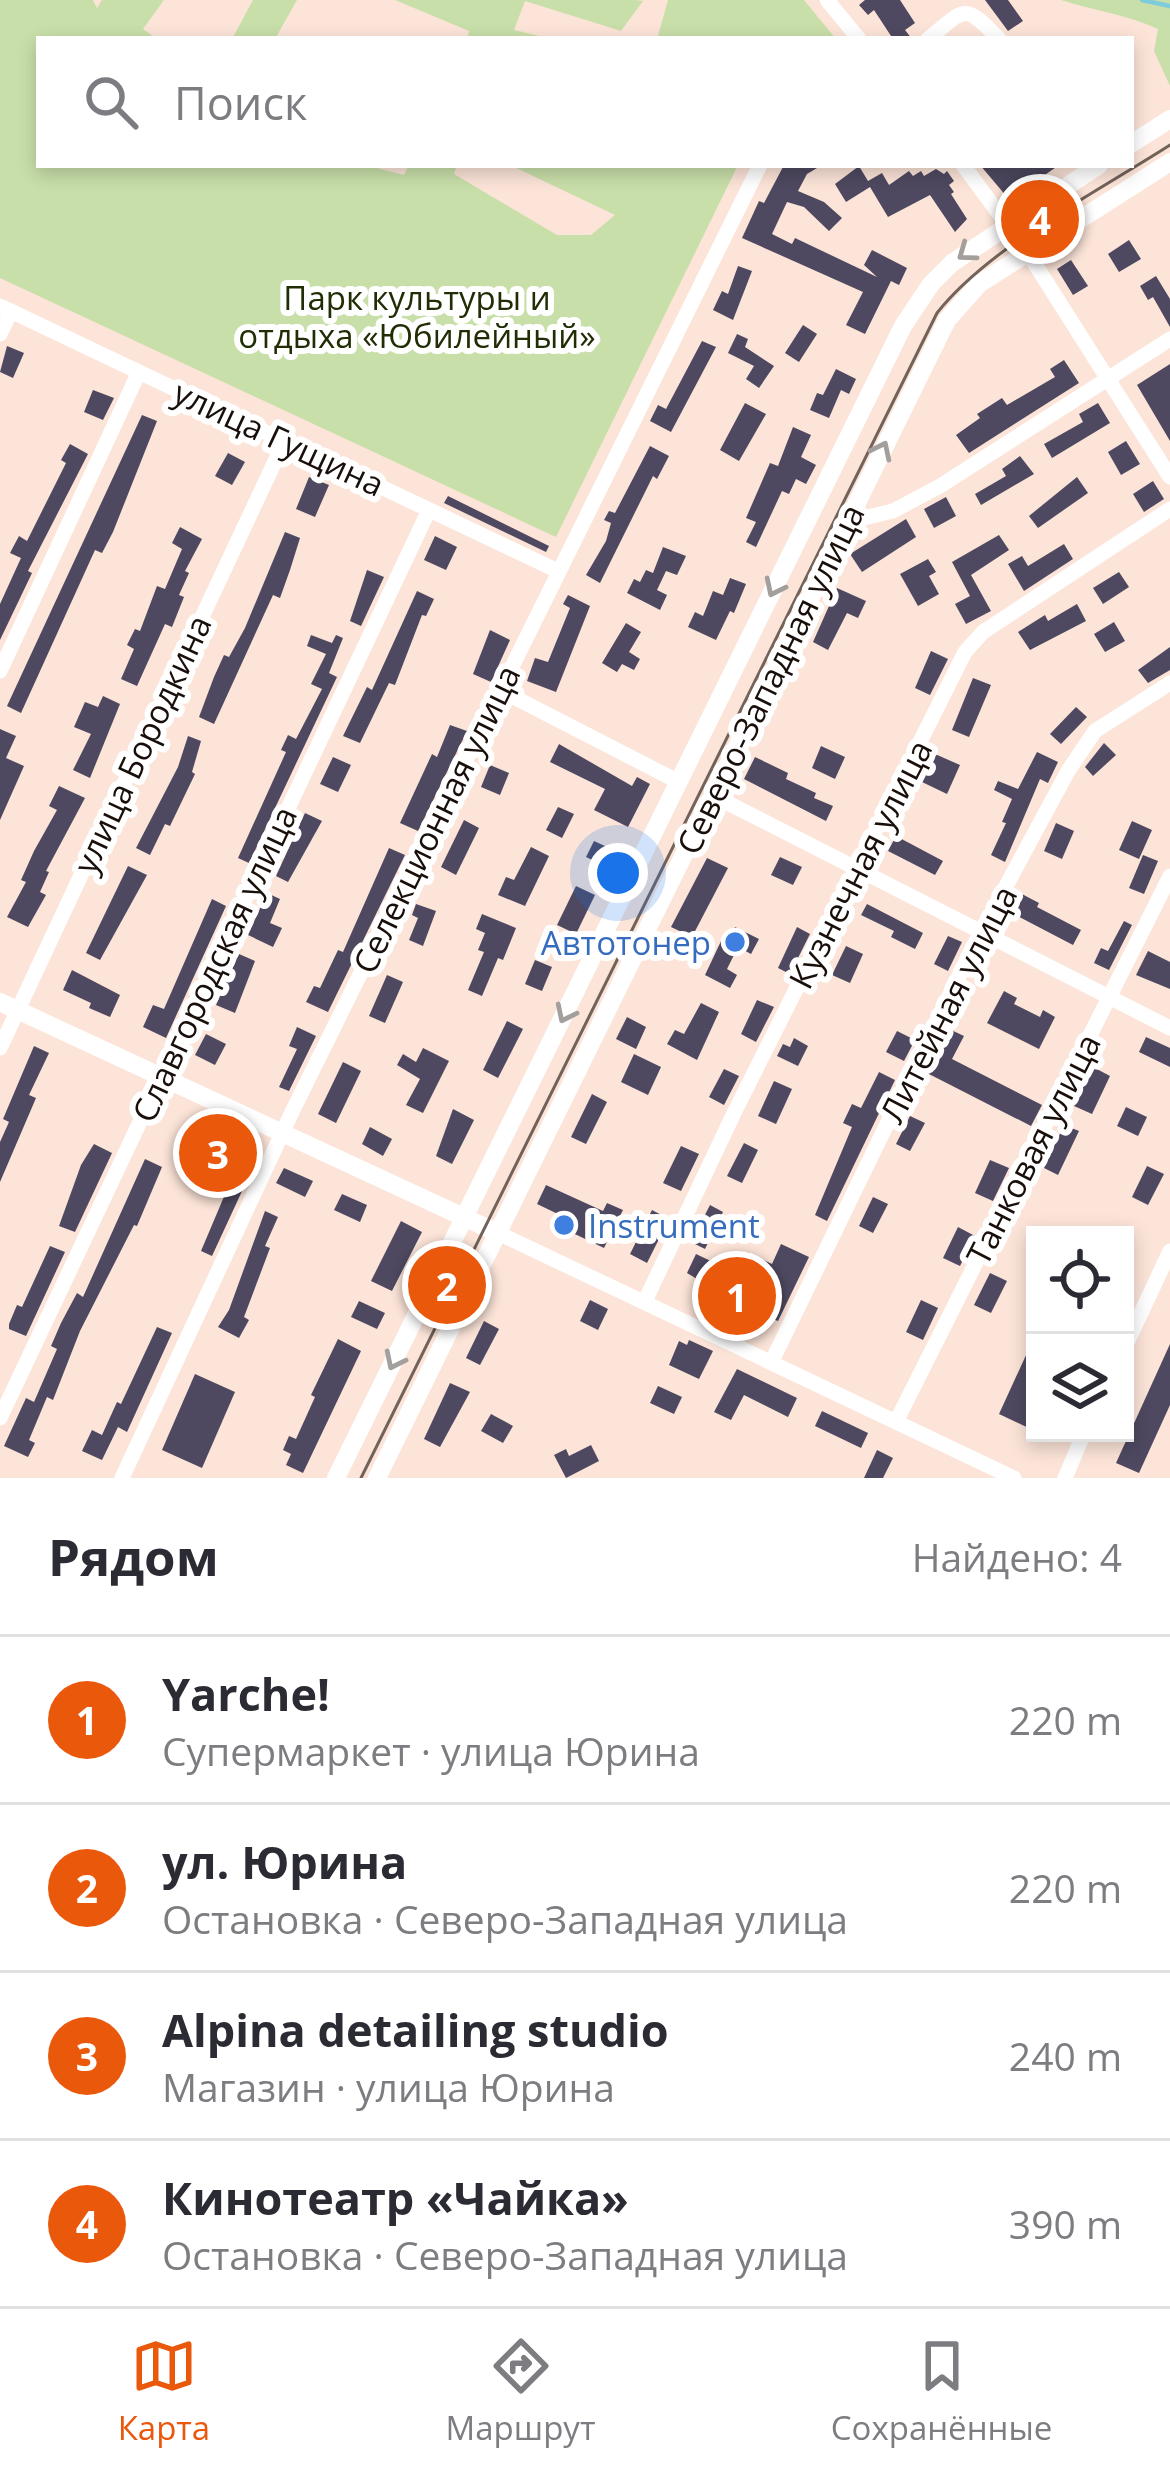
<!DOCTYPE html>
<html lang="ru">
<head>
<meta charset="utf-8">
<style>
  :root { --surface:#fff; --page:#f2f2f3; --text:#2b2b33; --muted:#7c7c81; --line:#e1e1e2; --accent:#ea580c }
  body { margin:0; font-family:"Open Sans",sans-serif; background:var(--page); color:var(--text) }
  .controls { position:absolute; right:36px; bottom:36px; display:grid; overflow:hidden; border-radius:0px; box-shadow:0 6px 18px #0003 }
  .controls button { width:108px; height:108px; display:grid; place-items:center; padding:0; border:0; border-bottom:3px solid var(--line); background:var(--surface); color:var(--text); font:60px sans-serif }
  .you { position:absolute; left:618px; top:873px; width:42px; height:42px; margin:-30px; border:9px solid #fff; border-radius:50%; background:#1a73e8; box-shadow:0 0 0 18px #1a73e833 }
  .badge { display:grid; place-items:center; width:78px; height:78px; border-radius:50%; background:var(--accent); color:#fff; font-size:39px; font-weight:700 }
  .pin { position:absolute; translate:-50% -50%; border:6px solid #fff; box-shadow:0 3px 12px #0006 }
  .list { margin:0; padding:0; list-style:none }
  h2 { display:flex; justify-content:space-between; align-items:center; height:156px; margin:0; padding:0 48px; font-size:51px }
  h2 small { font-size:39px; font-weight:400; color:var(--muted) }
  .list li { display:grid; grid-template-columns:78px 1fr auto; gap:36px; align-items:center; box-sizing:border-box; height:168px; padding:0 48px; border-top:3px solid var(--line) }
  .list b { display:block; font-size:45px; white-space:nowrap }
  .list p { margin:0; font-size:39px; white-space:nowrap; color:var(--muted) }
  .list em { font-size:39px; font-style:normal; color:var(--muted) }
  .icon { flex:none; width:66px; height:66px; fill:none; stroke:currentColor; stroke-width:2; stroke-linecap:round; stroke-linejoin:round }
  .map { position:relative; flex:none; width:1170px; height:1478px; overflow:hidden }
  .search { position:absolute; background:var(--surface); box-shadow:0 6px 18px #0003; left:36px; right:36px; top:36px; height:132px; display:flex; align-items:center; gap:30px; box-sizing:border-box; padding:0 42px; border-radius:0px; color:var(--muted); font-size:45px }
  .sheet { height:828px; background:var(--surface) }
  nav { display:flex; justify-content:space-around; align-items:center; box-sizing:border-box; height:168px; border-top:3px solid var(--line); background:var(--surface); font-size:33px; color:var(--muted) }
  nav a { display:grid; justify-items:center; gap:6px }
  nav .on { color:var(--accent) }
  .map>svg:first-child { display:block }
</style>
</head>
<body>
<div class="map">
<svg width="1170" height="1478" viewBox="0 0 1170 1478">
  <rect width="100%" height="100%" fill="#fce4d8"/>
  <g fill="#c9dfa9">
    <polygon points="0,0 93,0 97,8 102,0 164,0 143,29 157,39 39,39 39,165 365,165 404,175 409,165 457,165 454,174 557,235 591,235 615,215 510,165 738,165 556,537 0,278"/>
    <polygon points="253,0 297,0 275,39 232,39"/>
    <polygon points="395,0 636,0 643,1 621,31 525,1 514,30 552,39 467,39 469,31"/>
    <polygon points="668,0 804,0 836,39 657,39"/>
    <path d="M1061,0H1170V86L1154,51L1158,29C1126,14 1094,11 1061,0Z"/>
  </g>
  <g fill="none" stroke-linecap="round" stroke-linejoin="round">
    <polyline stroke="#7ecbd9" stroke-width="4.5" points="1142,0 1170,6"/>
  </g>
  <g fill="#4e4960">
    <polygon points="865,0 900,0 915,23 905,30 912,39 893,39 874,10 868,15 859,5"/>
    <polygon points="985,0 1008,0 1023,21 1008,31"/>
    <polygon points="784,165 822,165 807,174 798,191 824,202 842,218 829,231 804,207 787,202 772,234 792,244 795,238 877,277 864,265 872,250 907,268 899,285 891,281 865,334 846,325 863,292 742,238 759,201 764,203"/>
    <polygon points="980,165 1059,165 1042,177 1046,182 1036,188 1030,180 1007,197"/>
    <polygon points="859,166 868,181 882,173 889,185 909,171 913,176 921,171 924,176 936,169 944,174 947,171 954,181 949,185 954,192 951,194 967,219 955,232 930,195 888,217 870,187 846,202 835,184"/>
    <polygon points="1129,240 1141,259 1119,272 1108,254"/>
    <polygon points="1071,260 1088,286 1073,295 1057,269"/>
    <polygon points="738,266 752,271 733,320 713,310 722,291 728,294"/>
    <polygon points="1156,276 1170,299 1170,327 1153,297 1148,300 1140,286"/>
    <polygon points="803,325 817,334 799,362 785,353"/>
    <polygon points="737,334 748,339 745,347 774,366 759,388 746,379 754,366 728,353"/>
    <polygon points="702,341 716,347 671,432 650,421 658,405 666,409"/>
    <polygon points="7,346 24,353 13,378 0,372"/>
    <polygon points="1064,360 1079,383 969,453 956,435 980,418 977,414 1002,398 1007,405 1055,377 1050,369"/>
    <polygon points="1170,364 1170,441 1137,385"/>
    <polygon points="836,369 856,379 849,394 841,390 829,418 810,410 817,393 823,395"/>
    <polygon points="93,390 114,398 103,420 84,412"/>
    <polygon points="745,403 766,414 739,461 720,450"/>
    <polygon points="1098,403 1110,423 1052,458 1044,444 1083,422 1079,414"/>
    <polygon points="142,415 157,421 113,532 102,553 95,550 21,713 7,706"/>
    <polygon points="793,427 811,435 801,457 816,465 806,484 796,479 789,494 782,491 756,547 746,542 756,522 746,518 770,463 778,466"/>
    <polygon points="1126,441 1140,464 1121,475 1108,452"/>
    <polygon points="70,444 88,454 28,571 32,573 0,640 0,604 21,558 10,553 19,536 27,541 66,463 61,460"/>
    <polygon points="650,446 669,456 657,479 653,476 600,583 586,575 606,541 611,523 604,520 609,511 615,513"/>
    <polygon points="228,453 245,462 232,485 215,476"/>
    <polygon points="1020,456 1034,474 981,505 975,494 1006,476 1002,469"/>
    <polygon points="309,477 329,485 315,517 296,509"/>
    <polygon points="1077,477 1088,493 1038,528 1029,516"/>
    <polygon points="1153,481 1164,499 1144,512 1133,494"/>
    <polygon points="448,496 549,546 546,552 444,503"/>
    <polygon points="946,497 956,516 934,528 924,509"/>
    <polygon points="906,519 916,537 862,572 850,554"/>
    <polygon points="180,527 202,539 185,571 189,573 179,595 184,597 172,627 165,624 137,686 121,679 134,649 127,645 135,629 140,631 157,586 165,589 182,549 172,543"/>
    <polygon points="285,532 300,538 290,570 280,598 273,595 214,724 199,717 214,677 224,655 229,657 245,628"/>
    <polygon points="999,535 1009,550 971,575 991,611 966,624 955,604 970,596 952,562"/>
    <polygon points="435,536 457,547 446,570 424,560"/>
    <polygon points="1064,544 1073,559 1024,591 1008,564 1022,556 1028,566"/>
    <polygon points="663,547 686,556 677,575 666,571 657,590 667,595 660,610 627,593 634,579 640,582 646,570 653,573"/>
    <polygon points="928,559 936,572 929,576 939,594 918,606 900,574"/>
    <polygon points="367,570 384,577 361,626 350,621"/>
    <polygon points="1119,572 1129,587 1103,604 1093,588"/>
    <polygon points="730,578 746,584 734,613 730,611 716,640 688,627 695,612 703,616 713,591 723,595"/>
    <polygon points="837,588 866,601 858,618 847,613 828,650 813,642"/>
    <polygon points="417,591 434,599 426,616 422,615 395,685 389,683 360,743 343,736 367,687 372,690"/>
    <polygon points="568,595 590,606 556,692 527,681 535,658 548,662 570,608 563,604"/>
    <polygon points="1077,604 1086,621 1030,650 1018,632 1045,615 1048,621"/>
    <polygon points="1114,622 1125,641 1105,652 1094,634"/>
    <polygon points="626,623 641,632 629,652 640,659 634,670 622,664 617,672 602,663"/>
    <polygon points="490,630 510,640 491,682 473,674"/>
    <polygon points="311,635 332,643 336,635 343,638 329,673 337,677 249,863 238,858 286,752 281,750 288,735 296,739 322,689 311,684 326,654 307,646"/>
    <polygon points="1170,647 1170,670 1148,683 1138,670"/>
    <polygon points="931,651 948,659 930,695 915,688"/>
    <polygon points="973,678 991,685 969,737 952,730"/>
    <polygon points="103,696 120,704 90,778 73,770 91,734 74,727 85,702 98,707"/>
    <polygon points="1076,707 1087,717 1061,744 1050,734"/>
    <polygon points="450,725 467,731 418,831 400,823 432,754 437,757"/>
    <polygon points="0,729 16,736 6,758 24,766 0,820"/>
    <polygon points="188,736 201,741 192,772 195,774 170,826 165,824 150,855 136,848 178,767"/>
    <polygon points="1104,743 1116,755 1093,776 1085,767"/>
    <polygon points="559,744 632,786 637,777 650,784 628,827 594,810 605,789 550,762"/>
    <polygon points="821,746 845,757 835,779 812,768"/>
    <polygon points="1037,752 1058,762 1048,783 1040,779 1005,862 991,855 1006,823 1002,822 1012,799 994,790 998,781 1018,789"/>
    <polygon points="935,754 960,765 947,794 922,782"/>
    <polygon points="333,757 351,765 338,792 320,784"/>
    <polygon points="755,757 788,773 786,779 816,793 814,798 833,806 826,821 744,779"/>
    <polygon points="490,765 509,773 500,795 481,787"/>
    <polygon points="59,786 85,798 46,871 49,872 40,892 46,895 28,927 7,917 26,882 21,880 34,851 57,810 49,806"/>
    <polygon points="558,807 574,814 562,838 546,830"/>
    <polygon points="305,813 322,821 288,882 276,876"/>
    <polygon points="464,820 479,828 456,875 441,867"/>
    <polygon points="1132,821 1152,830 1139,859 1119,850"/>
    <polygon points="1056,823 1074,831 1062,859 1044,851"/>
    <polygon points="896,836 943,861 935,875 888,851"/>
    <polygon points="594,841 618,852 609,868 586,857"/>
    <polygon points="531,847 549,856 525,906 498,895 506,877 514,880"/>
    <polygon points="389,848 405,855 328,1012 306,1002 314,986 320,988 338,950 343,952"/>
    <polygon points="1143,855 1158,861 1144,894 1129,888"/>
    <polygon points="780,857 802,867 793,885 771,875"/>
    <polygon points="707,858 728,868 692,937 671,927"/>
    <polygon points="128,866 147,875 100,960 86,953"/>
    <polygon points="576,886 595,895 576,934 557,925"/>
    <polygon points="267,893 280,899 270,923 282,928 273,947 248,935"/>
    <polygon points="1020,893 1039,903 1037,907 1081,930 1073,945 1010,912"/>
    <polygon points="212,899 226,906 166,1038 143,1027 153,1005 164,1009"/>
    <polygon points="416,904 436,911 423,946 409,940 418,918 412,915"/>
    <polygon points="867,904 923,933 915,949 891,937 894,931 861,915"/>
    <polygon points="482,914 516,928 503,960 498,958 482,996 468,990 484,952 478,950 485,933 476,929"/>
    <polygon points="1124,921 1132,925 1109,970 1094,963 1101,948 1108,951"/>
    <polygon points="735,927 759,939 751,954 738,947 727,969 737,975 730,988 705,975 722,939 727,942"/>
    <polygon points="797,927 810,934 790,974 778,968"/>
    <polygon points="948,936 962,942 948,971 934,964"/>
    <polygon points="846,946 863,954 850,983 832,975"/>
    <polygon points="1148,951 1170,962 1170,989 1136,975"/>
    <polygon points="239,954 255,961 235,1013 216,1005"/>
    <polygon points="535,960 552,967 542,991 525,984"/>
    <polygon points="72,970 120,995 110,1017 89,1008 91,1003 63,990"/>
    <polygon points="387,975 403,982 385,1023 369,1016"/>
    <polygon points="1004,991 1017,998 1014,1004 1040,1017 1043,1010 1055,1017 1039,1049 987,1023"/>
    <polygon points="757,1000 774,1007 756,1042 741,1034"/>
    <polygon points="701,1003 719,1012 697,1060 667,1044 675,1030 684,1034"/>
    <polygon points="627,1017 646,1027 636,1049 616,1039"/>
    <polygon points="507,1021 523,1029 498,1078 483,1070"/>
    <polygon points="297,1027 316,1036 289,1091 279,1087 297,1049 289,1046"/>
    <polygon points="949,1029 964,1036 952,1059 1042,1105 1031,1126 927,1073"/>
    <polygon points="897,1031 915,1040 904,1061 886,1052"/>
    <polygon points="206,1034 226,1044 215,1065 195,1055"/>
    <polygon points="1146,1037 1170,1048 1170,1067 1139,1052"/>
    <polygon points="794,1038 808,1046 798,1066 777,1056 783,1044 790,1047"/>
    <polygon points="34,1046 49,1053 29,1095 36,1098 0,1182 0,1142 9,1122 3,1119"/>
    <polygon points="423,1048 449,1061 423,1113 406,1105 420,1079 397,1065 403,1054 416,1062"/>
    <polygon points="634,1054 661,1067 648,1095 621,1082"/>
    <polygon points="343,1062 361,1071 336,1123 318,1114"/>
    <polygon points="1093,1067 1110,1076 1092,1114 1074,1106"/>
    <polygon points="724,1069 739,1076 724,1105 709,1097"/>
    <polygon points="879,1072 895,1080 827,1221 815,1215 852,1127 843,1123 852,1104 861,1108"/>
    <polygon points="774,1081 792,1089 776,1124 758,1116"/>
    <polygon points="592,1094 607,1102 586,1144 571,1137"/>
    <polygon points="1126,1107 1147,1117 1138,1136 1117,1126"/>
    <polygon points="453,1109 474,1120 452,1164 436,1156"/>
    <polygon points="910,1116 925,1123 910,1151 896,1144"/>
    <polygon points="1064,1125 1079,1131 1058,1175 1044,1168"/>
    <polygon points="370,1127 392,1139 383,1156 362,1144"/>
    <polygon points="209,1138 255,1163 212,1256 201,1251 234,1173 200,1155"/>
    <polygon points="744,1143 758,1150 742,1183 727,1176"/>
    <polygon points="94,1144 112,1153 75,1232 59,1226 81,1165"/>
    <polygon points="681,1146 699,1154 681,1191 663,1183"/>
    <polygon points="145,1159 162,1167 137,1226 134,1225 80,1331 53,1400 47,1397 29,1440 35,1443 28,1457 4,1446 26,1398 34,1402 57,1349 51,1346 61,1323 77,1293 83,1297"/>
    <polygon points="990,1160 1009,1168 993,1201 975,1193"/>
    <polygon points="1147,1166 1164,1174 1148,1205 1132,1197"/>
    <polygon points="284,1168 313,1181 305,1197 276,1183"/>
    <polygon points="546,1185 603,1211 607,1203 623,1210 604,1248 556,1225 560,1215 537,1204"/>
    <polygon points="342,1194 367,1205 360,1222 334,1210"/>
    <polygon points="873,1197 888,1204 873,1233 859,1226"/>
    <polygon points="710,1205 723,1212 705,1249 691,1242"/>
    <polygon points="652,1210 669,1219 647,1263 630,1254"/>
    <polygon points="265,1211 278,1217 265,1246 270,1248 244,1317 249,1320 239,1338 218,1327 229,1310"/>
    <polygon points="401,1221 422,1232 392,1291 371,1281"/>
    <polygon points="958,1227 975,1236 960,1266 943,1258"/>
    <polygon points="781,1244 809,1257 778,1321 746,1308 687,1273 696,1254 736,1273 747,1252 772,1264"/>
    <polygon points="50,1246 65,1252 26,1336 9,1329 9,1324 17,1305 22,1307"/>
    <polygon points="990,1273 1007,1281 991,1313 974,1305"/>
    <polygon points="590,1300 608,1309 598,1330 580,1321"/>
    <polygon points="921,1300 938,1308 923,1340 906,1332"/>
    <polygon points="359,1301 385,1313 377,1329 351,1317"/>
    <polygon points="484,1321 499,1329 480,1365 466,1358"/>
    <polygon points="157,1327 172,1333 127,1432 118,1427 102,1460 82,1451 92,1430 102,1435 117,1402 121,1404"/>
    <polygon points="338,1339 361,1351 303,1473 286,1465 291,1454 283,1450 289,1436 296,1439 315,1397 311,1395"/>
    <polygon points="689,1340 713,1351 699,1379 669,1365 679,1341 687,1345"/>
    <polygon points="1170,1344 1170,1405 1139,1473 1116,1463"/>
    <polygon points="1027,1353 1035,1356 1035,1431 999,1414"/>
    <polygon points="737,1369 797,1398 788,1417 744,1395 731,1420 714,1412"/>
    <polygon points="195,1374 235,1392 202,1468 162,1450"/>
    <polygon points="450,1383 470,1392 440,1447 424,1439"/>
    <polygon points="658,1386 682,1397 674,1414 650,1403"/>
    <polygon points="822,1411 868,1433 861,1448 815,1426"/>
    <polygon points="491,1414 513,1426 503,1443 481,1431"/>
    <polygon points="591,1445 599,1461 566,1478 554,1455 566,1449 569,1456"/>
    <polygon points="877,1450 893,1458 883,1478 864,1478"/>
  </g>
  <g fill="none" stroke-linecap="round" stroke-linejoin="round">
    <g stroke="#fff" stroke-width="15">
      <polyline points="827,0 859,39"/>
      <path d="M928,39C965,10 962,0 999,39"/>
      <polyline points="963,165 1028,253 1170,477"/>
      <polyline points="0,306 558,571"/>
      <polyline points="0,334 11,311"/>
      <polyline points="847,522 893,511 940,486 1170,339"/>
      <polyline points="0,671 139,372"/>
      <polyline points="500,690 679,782"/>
      <polyline points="712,795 1170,1028"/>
      <polyline points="0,1048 285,440"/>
      <polyline points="498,1233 1014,1478"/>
      <polyline points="645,1301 734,1113 965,652 983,632 1170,509"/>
      <polyline points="1125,1347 1170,1251"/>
      <polyline points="771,1363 971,951 1068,771 1095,731 1170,683"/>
      <polyline points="0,1418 429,510"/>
      <polyline points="896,1422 1170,876"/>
      <polyline points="122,1478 292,1112 760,165"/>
      <polyline points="1065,1478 1084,1433"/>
    </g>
    <g stroke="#fff" stroke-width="18">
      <polyline points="1131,144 1170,119"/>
      <polyline points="0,1002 498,1233"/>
      <polyline points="336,1478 903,326 931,284 952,263 1099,165"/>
      <polyline points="377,1478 947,320 979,284 1170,162"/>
    </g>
    <path stroke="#71625a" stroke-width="3" d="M361,1478L937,313C989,247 1097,192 1170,145"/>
  </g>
  <defs><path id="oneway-chevron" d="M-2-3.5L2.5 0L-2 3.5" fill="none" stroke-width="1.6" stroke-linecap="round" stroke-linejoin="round" transform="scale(3)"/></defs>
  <g stroke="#a39f9d">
    <use href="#oneway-chevron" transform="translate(966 253) rotate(144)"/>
    <use href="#oneway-chevron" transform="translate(882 450) rotate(-64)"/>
    <use href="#oneway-chevron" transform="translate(774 588) rotate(116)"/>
    <use href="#oneway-chevron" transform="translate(565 1014) rotate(116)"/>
    <use href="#oneway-chevron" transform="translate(394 1361) rotate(116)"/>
  </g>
  <g fill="#3f7fe0" stroke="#fff" stroke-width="4.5">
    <circle cx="735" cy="942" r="12"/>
    <circle cx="564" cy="1225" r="12"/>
  </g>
  <g text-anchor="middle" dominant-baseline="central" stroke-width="12" stroke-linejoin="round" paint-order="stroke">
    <g font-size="33" fill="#212e05" stroke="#fff">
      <text x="417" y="297">Парк культуры и<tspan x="417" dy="38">отдыха «Юбилейный»</tspan></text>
    </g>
    <g font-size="33" fill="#190f0a" stroke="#fff">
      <text transform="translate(279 438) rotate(25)">улица Гущина</text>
      <text transform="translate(770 679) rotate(-64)">Северо-Западная улица</text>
      <text transform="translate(142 744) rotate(-65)">улица Бородкина</text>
      <text transform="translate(436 819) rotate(-64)">Селекционная улица</text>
      <text transform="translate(860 864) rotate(-63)">Кузнечная улица</text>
      <text transform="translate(214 964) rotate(-65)">Славгородская улица</text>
      <text transform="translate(948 1004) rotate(-63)">Литейная улица</text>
      <text transform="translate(1033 1149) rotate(-63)">Танковая улица</text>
    </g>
    <g font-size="33" fill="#366cbe" stroke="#fff" text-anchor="end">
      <text x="711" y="942">Автотонер</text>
      <text x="588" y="1225" text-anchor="start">Instrument</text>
    </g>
  </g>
</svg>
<div class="controls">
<button><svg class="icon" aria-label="locate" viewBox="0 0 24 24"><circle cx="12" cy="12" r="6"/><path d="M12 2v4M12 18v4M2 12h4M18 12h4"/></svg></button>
<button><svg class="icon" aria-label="layers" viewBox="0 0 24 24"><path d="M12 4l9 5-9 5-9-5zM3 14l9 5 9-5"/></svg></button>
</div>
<div class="you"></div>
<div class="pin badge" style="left:737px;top:1296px">1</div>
<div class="pin badge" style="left:447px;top:1285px">2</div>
<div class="pin badge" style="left:218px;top:1153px">3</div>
<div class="pin badge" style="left:1040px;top:219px">4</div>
<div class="search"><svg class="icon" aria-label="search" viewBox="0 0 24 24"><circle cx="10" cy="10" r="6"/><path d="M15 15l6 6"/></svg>Поиск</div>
</div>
<section class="sheet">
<h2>Рядом<small>Найдено: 4</small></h2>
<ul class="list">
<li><span class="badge">1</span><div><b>Yarche!</b><p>Супермаркет · улица Юрина</p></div><em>220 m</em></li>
<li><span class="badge">2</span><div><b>ул. Юрина</b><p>Остановка · Северо-Западная улица</p></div><em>220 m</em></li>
<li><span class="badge">3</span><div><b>Alpina detailing studio</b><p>Магазин · улица Юрина</p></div><em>240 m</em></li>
<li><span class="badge">4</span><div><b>Кинотеатр «Чайка»</b><p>Остановка · Северо-Западная улица</p></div><em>390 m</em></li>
</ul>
</section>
<nav>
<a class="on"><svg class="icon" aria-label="map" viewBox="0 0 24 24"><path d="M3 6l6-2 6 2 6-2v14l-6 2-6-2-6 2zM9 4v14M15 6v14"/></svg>Карта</a>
<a><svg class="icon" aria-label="directions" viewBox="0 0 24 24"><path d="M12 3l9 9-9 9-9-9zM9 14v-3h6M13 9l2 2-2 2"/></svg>Маршрут</a>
<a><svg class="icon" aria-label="saved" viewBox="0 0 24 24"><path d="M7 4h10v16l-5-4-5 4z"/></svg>Сохранённые</a>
</nav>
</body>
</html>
